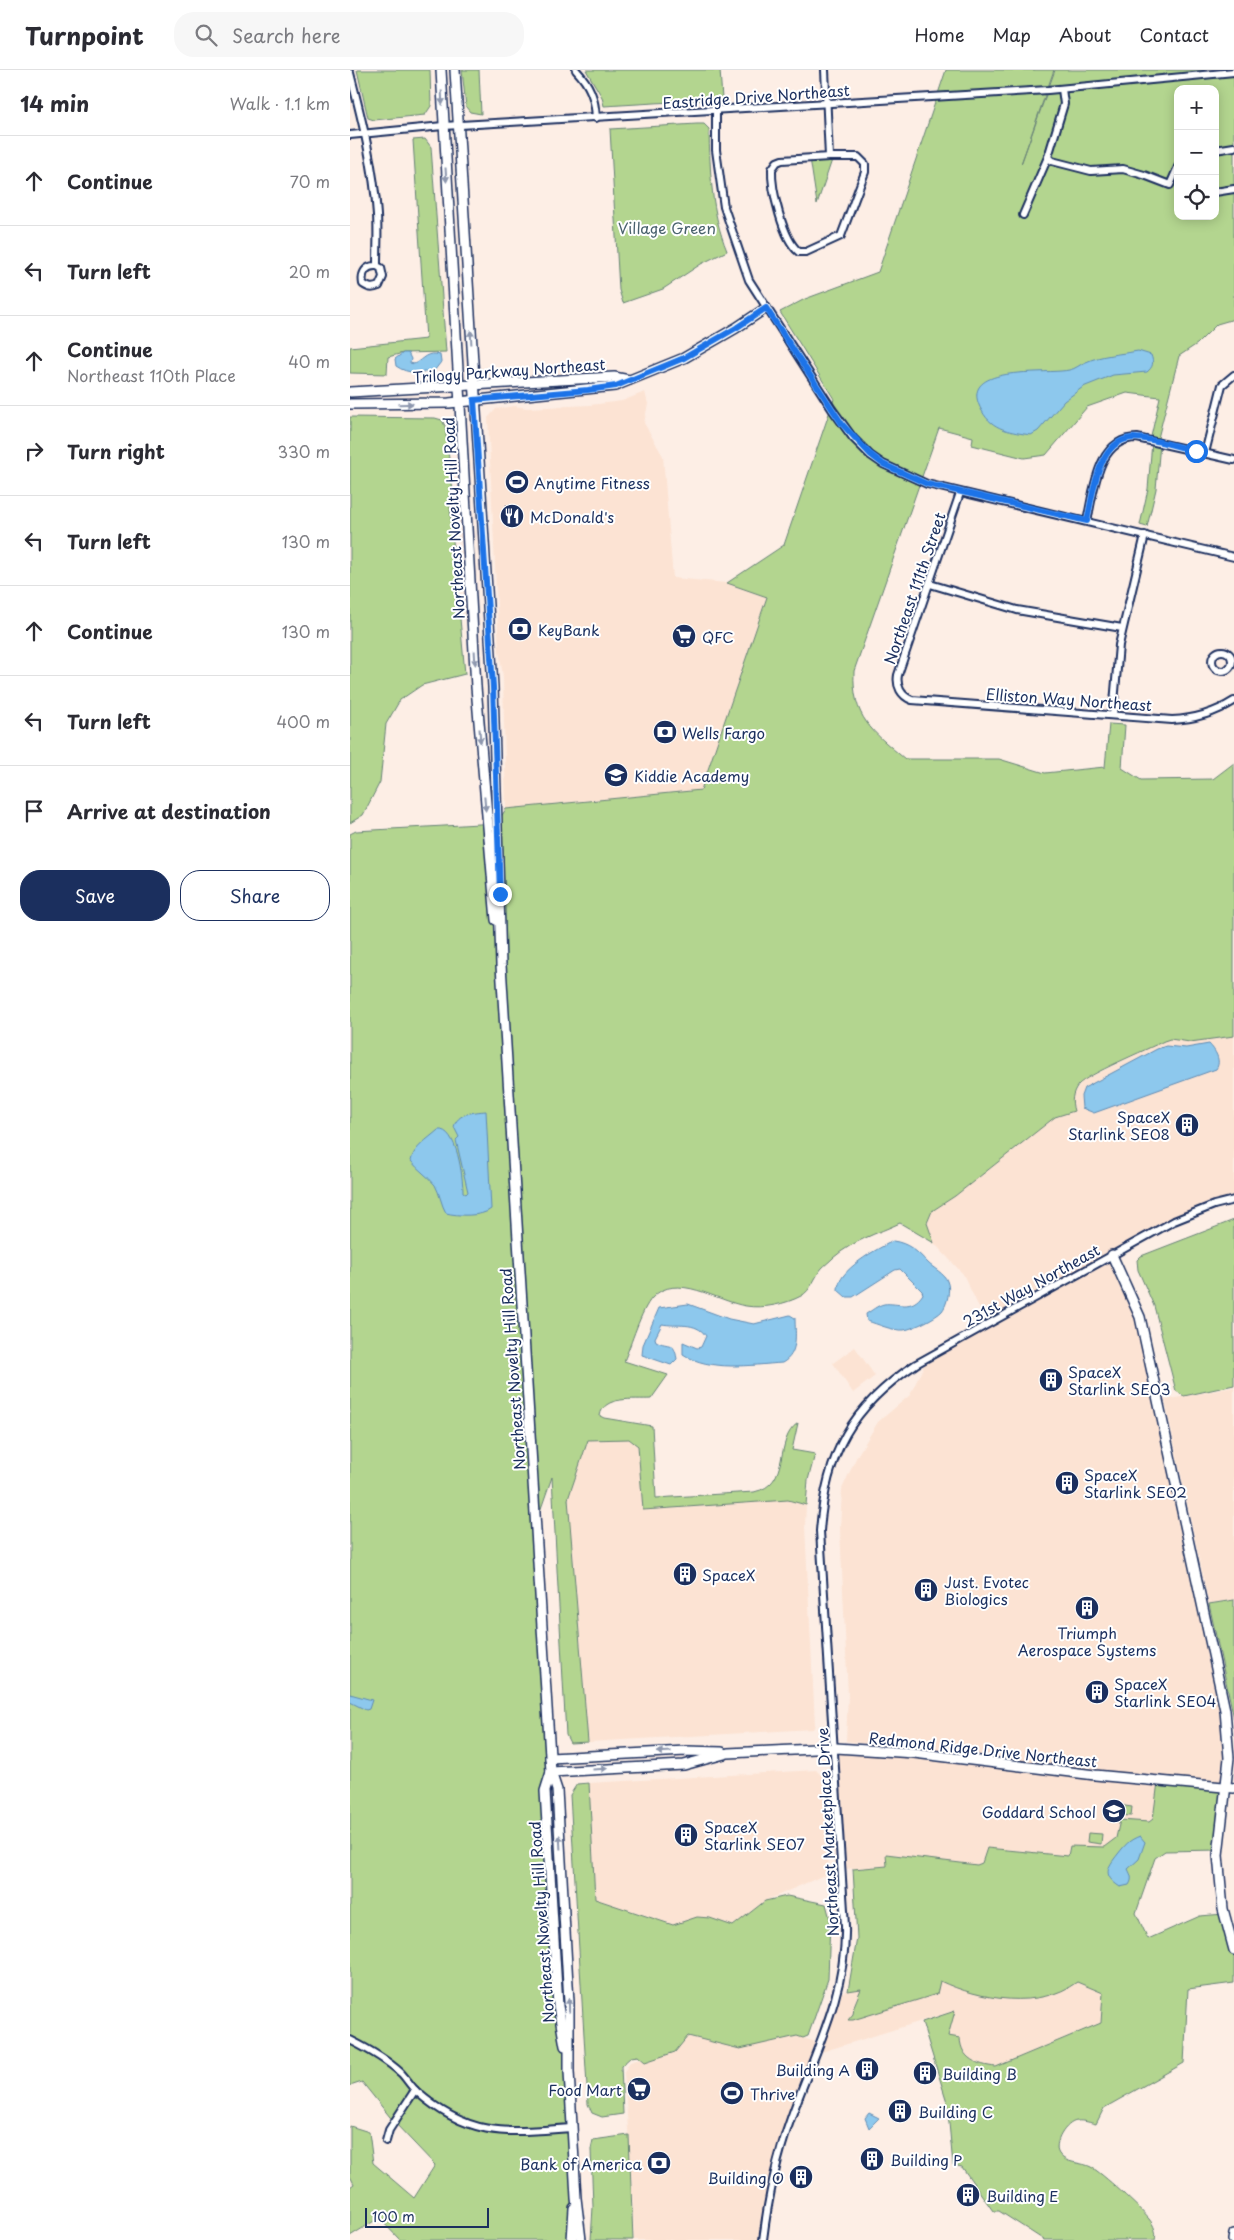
<!DOCTYPE html>
<html lang="en">
<head>
<meta charset="utf-8">
<style>
  :root { --surface:#fff; --page:#f7f7f7; --text:#2b2b33; --muted:#7c7c81; --line:#e1e1e2; --accent:#1b2f5e }
  body { margin:0; font-family:"Playpen Sans",sans-serif; background:var(--page); color:var(--text) }
  .controls { position:absolute; right:15px; top:15px; display:grid; overflow:hidden; border-radius:10px; box-shadow:0 2px 12px #0003 }
  .controls button { width:45px; height:45px; display:grid; place-items:center; padding:0; border:0; border-bottom:1px solid var(--line); background:var(--surface); color:var(--text); font:25px sans-serif }
  .scale { position:absolute; left:15px; bottom:12px; width:124px; box-sizing:border-box; padding-left:5px; border:2px solid #1b2f5e; border-top:0; font-size:14px; line-height:18px; white-space:nowrap; color:#1b2f5e; -webkit-text-stroke:4px #fff; paint-order:stroke }
  .stop { position:absolute; width:15px; height:15px; margin:-11px; border:4px solid #1a73e8; border-radius:50%; background:#fff }
  .stop.end { background:#1a73e8; border-color:#fff; box-shadow:0 1px 5px #0008 }
  .list { margin:0; padding:0; list-style:none }
  h2 { display:flex; justify-content:space-between; align-items:center; height:65px; margin:0; padding:0 20px; font-size:21px }
  h2 small { font-size:16px; font-weight:400; color:var(--muted) }
  .list li { display:grid; grid-template-columns:32px 1fr auto; gap:15px; align-items:center; box-sizing:border-box; height:90px; padding:0 20px; border-top:1px solid var(--line) }
  .list b { display:block; font-size:19px; white-space:nowrap }
  .list p { margin:0; font-size:16px; white-space:nowrap; color:var(--muted) }
  .list em { font-size:16px; font-style:normal; color:var(--muted) }
  .actions { display:flex; gap:10px; padding:15px 20px }
  .actions a { flex:1; padding:11px 0; border:1px solid var(--accent); border-radius:20px; text-align:center; font-size:18px; color:var(--accent) }
  .actions .main { background:var(--accent); color:#fff }
  .icon { flex:none; width:28px; height:28px; fill:none; stroke:currentColor; stroke-width:2; stroke-linecap:round; stroke-linejoin:round }
  .map { position:relative; flex:none; width:884px; height:2170px; overflow:hidden }
  header { display:flex; align-items:center; gap:30px; box-sizing:border-box; height:70px; padding:0 25px; background:var(--surface); border-bottom:1px solid var(--line) }
  header strong { font-size:24px }
  nav { display:flex; gap:28px; margin-inline-start:auto; font-size:18px }
  .search { width:350px; height:45px; background:var(--page); display:flex; align-items:center; gap:12px; box-sizing:border-box; padding:0 18px; border-radius:20px; color:var(--muted); font-size:19px }
  main { display:flex }
  aside { flex:1; background:var(--surface) }
  .map>svg:first-child { display:block }
</style>
</head>
<body>
<header>
<strong>Turnpoint</strong>
<div class="search"><svg class="icon" aria-label="search" viewBox="0 0 24 24"><circle cx="10" cy="10" r="6"/><path d="M15 15l6 6"/></svg>Search here</div>
<nav><a>Home</a><a>Map</a><a>About</a><a>Contact</a></nav>
</header>
<main>
<aside>
<h2>14 min<small>Walk · 1.1 km</small></h2>
<ul class="list">
<li><svg class="icon" aria-label="ahead" viewBox="0 0 24 24"><path d="M12 20V5M6 11l6-6 6 6"/></svg><div><b>Continue</b></div><em>70 m</em></li>
<li><svg class="icon" aria-label="left" viewBox="0 0 24 24"><path d="M17 20v-9H6M10 6l-5 5 5 5"/></svg><div><b>Turn left</b></div><em>20 m</em></li>
<li><svg class="icon" aria-label="ahead" viewBox="0 0 24 24"><path d="M12 20V5M6 11l6-6 6 6"/></svg><div><b>Continue</b><p>Northeast 110th Place</p></div><em>40 m</em></li>
<li><svg class="icon" aria-label="right" viewBox="0 0 24 24"><path d="M7 20v-9h11M14 6l5 5-5 5"/></svg><div><b>Turn right</b></div><em>330 m</em></li>
<li><svg class="icon" aria-label="left" viewBox="0 0 24 24"><path d="M17 20v-9H6M10 6l-5 5 5 5"/></svg><div><b>Turn left</b></div><em>130 m</em></li>
<li><svg class="icon" aria-label="ahead" viewBox="0 0 24 24"><path d="M12 20V5M6 11l6-6 6 6"/></svg><div><b>Continue</b></div><em>130 m</em></li>
<li><svg class="icon" aria-label="left" viewBox="0 0 24 24"><path d="M17 20v-9H6M10 6l-5 5 5 5"/></svg><div><b>Turn left</b></div><em>400 m</em></li>
<li><svg class="icon" aria-label="arrive" viewBox="0 0 24 24"><path d="M6 21V4h12l-3 4 3 4H6"/></svg><div><b>Arrive at destination</b></div></li>
</ul>
<div class="actions"><a class="main">Save</a><a>Share</a></div>
</aside>
<div class="map">
<svg width="884" height="2170" viewBox="0 0 884 2170">
  <rect width="100%" height="100%" fill="#fdeee5"/>
  <filter id="ink" filterUnits="userSpaceOnUse"><feTurbulence type="fractalNoise" baseFrequency=".02" numOctaves="2"/><feDisplacementMap in="SourceGraphic" scale="10" xChannelSelector="R" yChannelSelector="G"/><feConvolveMatrix kernelMatrix="1 2 1 2 8 2 1 2 1" color-interpolation-filters="sRGB"/></filter>
  <g filter="url(#ink)">
    <g fill="#fce3d3">
      <polygon points="295,322 298,334 294,353 313,386 323,508 377,513 417,527 351,720 156,739 153,607 149,580 138,348 146,339 164,336 177,338 240,335 272,331"/>
      <polygon points="884,966 884,1130 824,1151 762,1185 790,1247 875,1640 876,1717 803,1749 766,1768 754,1778 720,1776 718,1786 638,1778 632,1793 627,1795 536,1784 538,1796 492,1799 486,1678 626,1689 496,1671 498,1625 490,1459 492,1419 507,1386 528,1352 560,1325 578,1287 637,1254 613,1204 584,1173 577,1153 582,1141 605,1126 705,1047 724,1041 722,1033 723,1025 732,1011 814,971 820,969 840,972"/>
      <polygon points="505,1277 525,1306 503,1323 483,1293"/>
      <polygon points="884,1317 884,1530 859,1534 815,1330"/>
      <polygon points="279,1369 288,1376 294,1440 438,1430 456,1435 455,1456 465,1655 463,1659 238,1672 218,1429 238,1370"/>
      <polygon points="466,1700 473,1707 479,1803 415,1831 383,1856 360,1848 347,1847 324,1855 245,1829 239,1713"/>
      <polygon points="575,1903 717,1919 727,1912 753,1923 751,1953 646,1997 634,1996 623,1991 614,1985 610,1976 598,1966 604,1941 465,1984 434,2067 413,2170 284,2170 281,2102 274,2002 280,1992 290,1989 295,1992 325,1982 338,1966 390,1979 447,1966 469,1973 488,1923"/>
    </g>
    <g fill="#b3d58f" stroke="#678276" fill-rule="evenodd">
      <polygon points="7,0 80,0 81,36 75,45 24,50 18,48"/>
      <polygon points="112,0 129,0 131,44 120,42 116,37"/>
      <polygon points="236,0 370,0 372,29 254,36 252,27"/>
      <path d="M596,0H704L671,94L705,0H884V249L867,254L847,274L829,286L807,372L810,373L806,419L797,457L790,455L798,419L802,372L800,371L810,327L777,323L737,337L696,385L674,388L622,375L623,367L589,358L504,601C502,648 522,661 555,689H649L695,703L755,697L759,654L775,655L772,698L791,710L863,709L884,693V966L840,972L820,969L814,971C798,979 736,1005 728,1015C722,1023 721,1031 724,1041L705,1047L605,1126L582,1141L577,1153L584,1173L550,1153C526,1164 504,1170 483,1188C479,1192 475,1195 472,1198C465,1206 461,1221 451,1226C436,1234 413,1239 396,1236C368,1232 326,1201 302,1228C291,1240 281,1275 274,1291L318,1305L301,1329C285,1330 253,1325 250,1346L254,1348L302,1356L306,1428L404,1422C442,1414 423,1370 448,1353L442,1380L465,1384L458,1410L456,1435L438,1430L293,1440L288,1376L279,1369L238,1370L218,1429L238,1672L220,1673L216,1665L202,1407L186,1453L201,1702L195,1721L208,1936L219,2001L225,2117L222,2170H50L29,2148L0,2166V2117L4,2114L0,2106V2056L19,2062L23,2093L64,2128L85,2095L44,2052L12,2012L0,2016V764L6,761L147,753L156,739L351,720L417,527L377,513L434,475L484,329L430,242L455,229L528,202ZM828,19H865V146H828Z"/>
      <path d="M347,54H354L359,59C360,101 361,142 377,181L351,194L313,219L273,233L269,220L260,59Z"/>
      <polygon points="75,69 81,77 96,282 53,283 38,287 37,304 0,303 0,277 76,269 63,70"/>
      <polygon points="483,87 467,134 460,88"/>
      <polygon points="0,347 85,348 92,350 95,356 104,430 99,426 115,604 72,615 50,630 36,654 30,712 13,745 0,753"/>
      <polygon points="884,1150 884,1315 834,1326 826,1321 804,1236 788,1200 787,1190 791,1186"/>
      <polygon points="884,1530 884,1648 859,1534"/>
      <path d="M808,1712L876,1717L868,1780L815,1781L805,1788L786,1843L798,1869L850,1846L874,1844L884,1880V1913L838,1919L834,1993L754,2038L746,2054C741,2053 733,2050 727,2051C716,2052 702,2074 709,2084C715,2094 732,2092 741,2097C751,2102 791,2139 799,2149C804,2155 807,2163 805,2170H694L649,2141H643L612,2097L603,2095L597,2032L572,1952L605,1941L598,1966L610,1968C611,1989 627,1995 646,1997L751,1953L753,1923L727,1912C689,1940 630,1930 590,1911L587,1924L503,1950H498L503,1944L504,1936L511,1919L498,1921L507,1868L503,1799L537,1796L536,1784L627,1795L632,1793L637,1778L718,1786L720,1776L754,1777L766,1768L770,1750L799,1752L803,1749Z"/>
      <polygon points="239,1713 245,1829 323,1855 347,1847 360,1848 383,1856 415,1831 437,1826 476,1834 480,1849 478,1909 458,1966 453,1968 447,1966 390,1979 338,1966 325,1982 295,1992 288,1986 281,1987 271,1996 273,2044 252,2047 242,2043 238,2034 220,1725 227,1714"/>
      <polygon points="768,1735 782,1737 781,1746 767,1745"/>
      <polygon points="738,1763 752,1764 751,1774 737,1772"/>
      <polygon points="279,2065 283,2170 241,2170 243,2137 241,2079 243,2070"/>
    </g>
    <g fill="#8dc8ed" stroke="#5f8bb4">
      <path d="M788,281L801,285C804,293 803,297 797,302L763,305L733,317L714,331L688,361L681,365C661,362 642,360 632,341C604,293 697,305 719,300C726,299 730,294 736,292C751,285 772,284 788,281Z"/>
      <path d="M53,283H58L61,289L60,293L64,294C74,289 76,281 90,285L91,292L84,301C70,302 59,305 46,296L45,289Z"/>
      <path d="M859,974C865,980 872,991 866,999L744,1043L732,1038L731,1026L734,1018L807,979L816,976L836,978Z"/>
      <path d="M136,1041L141,1139C132,1147 107,1146 96,1143C91,1134 90,1124 85,1115C78,1106 68,1100 61,1091C63,1078 78,1069 88,1060C107,1057 113,1108 113,1122L116,1124L118,1122L106,1070L109,1067L104,1057C107,1043 124,1042 136,1041Z"/>
      <path d="M543,1171C558,1173 567,1181 578,1193C583,1198 595,1204 597,1211C601,1219 597,1235 592,1241C587,1247 563,1259 554,1260C542,1261 528,1254 517,1251L516,1244C521,1241 528,1235 534,1234C548,1232 561,1242 573,1224L572,1221L550,1199L545,1200L503,1227H496L488,1220C487,1200 527,1179 543,1171Z"/>
      <path d="M338,1234L379,1249L404,1254L440,1245L445,1248C445,1264 449,1284 432,1293C402,1295 359,1302 333,1284V1272L347,1278L351,1277L356,1266C346,1251 327,1257 312,1254L305,1268L306,1271C319,1278 324,1270 327,1289L321,1295L292,1285L293,1275L309,1238Z"/>
      <polygon points="0,1624 22,1630 19,1639 16,1640 0,1632"/>
      <path d="M790,1766L795,1772L789,1789L778,1799C781,1805 783,1809 779,1815L770,1817C752,1805 757,1798 768,1784C775,1775 779,1770 790,1766Z"/>
      <polygon points="519,2043 529,2048 519,2058 515,2048"/>
    </g>
    <g fill="none" stroke-linecap="round" stroke-linejoin="round">
      <g stroke="#1b2f5e" stroke-width="10">
        <g id="minor">
          <path d="M226,0C240,15 245,28 246,48"/>
          <path d="M475,0L479,87L432,90L427,92L422,99C421,119 433,170 449,182H456L491,166L515,102V94L508,87H479"/>
          <path d="M0,3C12,50 24,97 27,145C28,162 27,179 27,196L31,198L33,207L29,216C22,219 19,218 13,214C11,203 16,195 27,196"/>
          <polyline points="712,19 714,34 698,87 702,91 741,101 773,99 794,105 820,115 828,97"/>
          <polyline points="366,41 366,80 374,137 399,210 482,339 503,368 520,385 533,394 577,414 884,487"/>
          <polyline points="0,65 93,56 698,20 884,2"/>
          <polyline points="865,80 884,77"/>
          <polyline points="865,122 884,119"/>
          <polyline points="673,145 698,87"/>
          <polyline points="855,383 872,315 884,305"/>
          <path d="M610,423L548,605C546,616 551,626 562,630L822,650C845,649 865,643 884,631"/>
          <path d="M737,451C744,421 747,368 787,368L884,390"/>
          <polyline points="580,514 667,540 772,558"/>
          <circle cx="872" cy="591" r="10"/>
          <polyline points="763,645 769,575 795,465"/>
          <path d="M0,1970C18,1979 36,1989 51,2003C56,2008 60,2015 66,2021C119,2068 156,2063 222,2058"/>
          <polyline points="36,2071 39,2060 65,2020"/>
          <path d="M413,2170C418,2128 427,2087 441,2048C463,1985 497,1924 495,1856L470,1461C476,1383 501,1337 566,1294L824,1151L864,1135L884,1130"/>
        </g>
      </g>
      <g stroke="#1b2f5e" stroke-width="12">
        <g id="tertiary">
          <polyline points="0,322 264,307 279,310"/>
          <polyline points="0,334 99,333 265,316 334,288 386,258 416,238"/>
          <polyline points="762,1185 790,1247 875,1640 879,1688 868,1785 873,1839 884,1880"/>
          <polyline points="200,1688 336,1681 372,1682"/>
          <polyline points="201,1702 334,1695 378,1683 486,1678 564,1683 745,1705 884,1718"/>
          <polyline points="883,2170 884,2164"/>
        </g>
      </g>
      <g stroke="#1b2f5e" stroke-width="12">
        <g id="secondary">
          <polyline points="91,0 126,617 146,850"/>
          <polyline points="105,0 143,617 151,895 201,1702 207,1720 219,1932 219,2001 226,2128 231,2170"/>
          <polyline points="201,1702 195,1721 208,1936 215,1976"/>
          <polyline points="222,2170 224,2138"/>
        </g>
      </g>
      <use href="#minor" stroke="#fff" stroke-width="6"/>
      <use href="#tertiary" stroke="#fff" stroke-width="9"/>
      <use href="#secondary" stroke="#fff" stroke-width="9"/>
    </g>
    <defs><path id="oneway-solid" d="M-6-.8H1V-3.2L6.5 0L1 3.2V.8H-6Z" transform="scale(1.25)"/></defs>
    <g fill="#8d97ae">
      <use href="#oneway-solid" transform="translate(92 28) rotate(87)"/>
      <use href="#oneway-solid" transform="translate(96 105) rotate(86)"/>
      <use href="#oneway-solid" transform="translate(121 267) rotate(-93)"/>
      <use href="#oneway-solid" transform="translate(56 334) rotate(-1)"/>
      <use href="#oneway-solid" transform="translate(125 588) rotate(87)"/>
      <use href="#oneway-solid" transform="translate(130 666) rotate(86)"/>
      <use href="#oneway-solid" transform="translate(135 734) rotate(85)"/>
      <use href="#oneway-solid" transform="translate(314 1682) rotate(177)"/>
      <use href="#oneway-solid" transform="translate(250 1699) rotate(-3)"/>
      <use href="#oneway-solid" transform="translate(210 1772) rotate(-93)"/>
      <use href="#oneway-solid" transform="translate(219 1935) rotate(-91)"/>
    </g>
  </g>
  <g fill="none" stroke-linecap="round" stroke-linejoin="round" filter="url(#ink)">
    <path stroke="#1a73e8" stroke-width="6" d="M150,824L143,617L124,330L238,320L266,316L334,288L386,258L416,238L492,354L520,384L533,394L577,414L737,451C743,425 747,371 782,368C800,367 828,377 846,381"/>
  </g>
  <defs>
    <g id="stadium-disc" transform="scale(1.25)"><circle r="9.5" fill="#1b2f5e" stroke="#fff"/><path d="M0-5a6.5 5 0 1 0 0 10a6.5 5 0 1 0 0-10ZM-3.5-1.8h7v3.6h-7Z" fill="#fff"/></g>
    <g id="restaurant-disc" transform="scale(1.25)"><circle r="9.5" fill="#1b2f5e" stroke="#fff"/><path d="M-5-6h1v4h1v-4h1v4h1v-4h1v5L-1.5 .5V6h-2V.5L-5-1ZM5-6V6H3V1.5H1.5Q1.5-4 5-6Z" fill="#fff"/></g>
    <g id="bank-disc" transform="scale(1.25)"><circle r="9.5" fill="#1b2f5e" stroke="#fff"/><path d="M-6-4H6V4H-6ZM0-2.3a2.3 2.3 0 1 0 0 4.6a2.3 2.3 0 1 0 0-4.6Z" fill="#fff"/></g>
    <g id="supermarket-disc" transform="scale(1.25)"><circle r="9.5" fill="#1b2f5e" stroke="#fff"/><path d="M-6-5.5h2.5l.6 2H6L4.5 2H-2.5L-4.4-4H-6ZM-1.5 3.2a1.3 1.3 0 1 0 .1 0ZM3 3.2a1.3 1.3 0 1 0 .1 0Z" fill="#fff"/></g>
    <g id="school-disc" transform="scale(1.25)"><circle r="9.5" fill="#1b2f5e" stroke="#fff"/><path d="M0-5L7-2L0 1L-7-2ZM-4 1L0 2.5L4 1V4Q0 6-4 4Z" fill="#fff"/></g>
    <g id="building-disc" transform="scale(1.25)"><circle r="9.5" fill="#1b2f5e" stroke="#fff"/><path d="M-4-6H4V6H1V3H-1V6H-4ZM-2.5-4.3h1.7v1.8h-1.7ZM.8-4.3h1.7v1.8H.8ZM-2.5-1h1.7V.8h-1.7ZM.8-1h1.7V.8H.8Z" fill="#fff"/></g>
  </defs>
  <g fill-rule="evenodd">
    <use href="#stadium-disc" x="167" y="412"/>
    <use href="#restaurant-disc" x="162" y="446"/>
    <use href="#bank-disc" x="170" y="559"/>
    <use href="#supermarket-disc" x="334" y="566"/>
    <use href="#bank-disc" x="315" y="662"/>
    <use href="#school-disc" x="266" y="705"/>
    <use href="#building-disc" x="837" y="1055"/>
    <use href="#building-disc" x="701" y="1310"/>
    <use href="#building-disc" x="717" y="1413"/>
    <use href="#building-disc" x="335" y="1504"/>
    <use href="#building-disc" x="576" y="1520"/>
    <use href="#building-disc" x="737" y="1538"/>
    <use href="#building-disc" x="747" y="1622"/>
    <use href="#school-disc" x="764" y="1741"/>
    <use href="#building-disc" x="336" y="1765"/>
    <use href="#building-disc" x="517" y="1999"/>
    <use href="#building-disc" x="575" y="2003"/>
    <use href="#supermarket-disc" x="289" y="2019"/>
    <use href="#stadium-disc" x="382" y="2023"/>
    <use href="#building-disc" x="550" y="2041"/>
    <use href="#building-disc" x="522" y="2089"/>
    <use href="#bank-disc" x="309" y="2093"/>
    <use href="#building-disc" x="451" y="2107"/>
    <use href="#building-disc" x="618" y="2125"/>
  </g>
  <g text-anchor="middle" dominant-baseline="central" stroke-width="4" stroke-linejoin="round" paint-order="stroke">
    <g font-size="15" fill="#1b2f5e" stroke="#fff">
      <text transform="translate(406 26) rotate(-4)">Eastridge Drive Northeast</text>
      <text transform="translate(159 300) rotate(-4)">Trilogy Parkway Northeast</text>
      <text transform="translate(103 448) rotate(-93)">Northeast Novelty Hill Road</text>
      <text transform="translate(564 518) rotate(-71)">Northeast 111th Street</text>
      <text transform="translate(719 629) rotate(4)">Elliston Way Northeast</text>
      <text transform="translate(681 1215) rotate(-29)">231st Way Northeast</text>
      <text transform="translate(162 1299) rotate(-94)">Northeast Novelty Hill Road</text>
      <text transform="translate(633 1679) rotate(6)">Redmond Ridge Drive Northeast</text>
      <text transform="translate(477 1762) rotate(-93)">Northeast Marketplace Drive</text>
      <text transform="translate(191 1852) rotate(-94)">Northeast Novelty Hill Road</text>
    </g>
    <g font-size="15" fill="#49616d" stroke="#fff">
      <text x="317" y="157">Village Green</text>
    </g>
    <g font-size="15" fill="#1b2f5e" stroke="#fff" text-anchor="start">
      <text x="184" y="412">Anytime Fitness</text>
      <text x="180" y="446">McDonald's</text>
      <text x="188" y="559">KeyBank</text>
      <text x="352" y="566">QFC</text>
      <text x="332" y="662">Wells Fargo</text>
      <text x="284" y="705">Kiddie Academy</text>
      <text x="820" y="1046" text-anchor="end">SpaceX<tspan x="820" dy="17">Starlink SE08</tspan></text>
      <text x="718" y="1301">SpaceX<tspan x="718" dy="17">Starlink SE03</tspan></text>
      <text x="734" y="1404">SpaceX<tspan x="734" dy="17">Starlink SE02</tspan></text>
      <text x="352" y="1504">SpaceX</text>
      <text x="594" y="1511">Just. Evotec<tspan x="594" dy="17">Biologics</tspan></text>
      <text x="737" y="1562" text-anchor="middle">Triumph<tspan x="737" dy="17">Aerospace Systems</tspan></text>
      <text x="764" y="1613">SpaceX<tspan x="764" dy="17">Starlink SE04</tspan></text>
      <text x="746" y="1741" text-anchor="end">Goddard School</text>
      <text x="354" y="1756">SpaceX<tspan x="354" dy="17">Starlink SE07</tspan></text>
      <text x="500" y="1999" text-anchor="end">Building A</text>
      <text x="592" y="2003">Building B</text>
      <text x="272" y="2019" text-anchor="end">Food Mart</text>
      <text x="400" y="2023">Thrive</text>
      <text x="568" y="2041">Building C</text>
      <text x="540" y="2089">Building P</text>
      <text x="292" y="2093" text-anchor="end">Bank of America</text>
      <text x="434" y="2107" text-anchor="end">Building O</text>
      <text x="636" y="2125">Building E</text>
    </g>
  </g>
</svg>
<div class="controls">
<button>+</button>
<button>−</button>
<button><svg class="icon" aria-label="locate" viewBox="0 0 24 24"><circle cx="12" cy="12" r="6"/><path d="M12 2v4M12 18v4M2 12h4M18 12h4"/></svg></button>
</div>
<div class="scale">100 m</div>
<div class="stop" style="left:846px;top:381px"></div>
<div class="stop end" style="left:150px;top:824px"></div>
</div>
</main>
</body>
</html>
